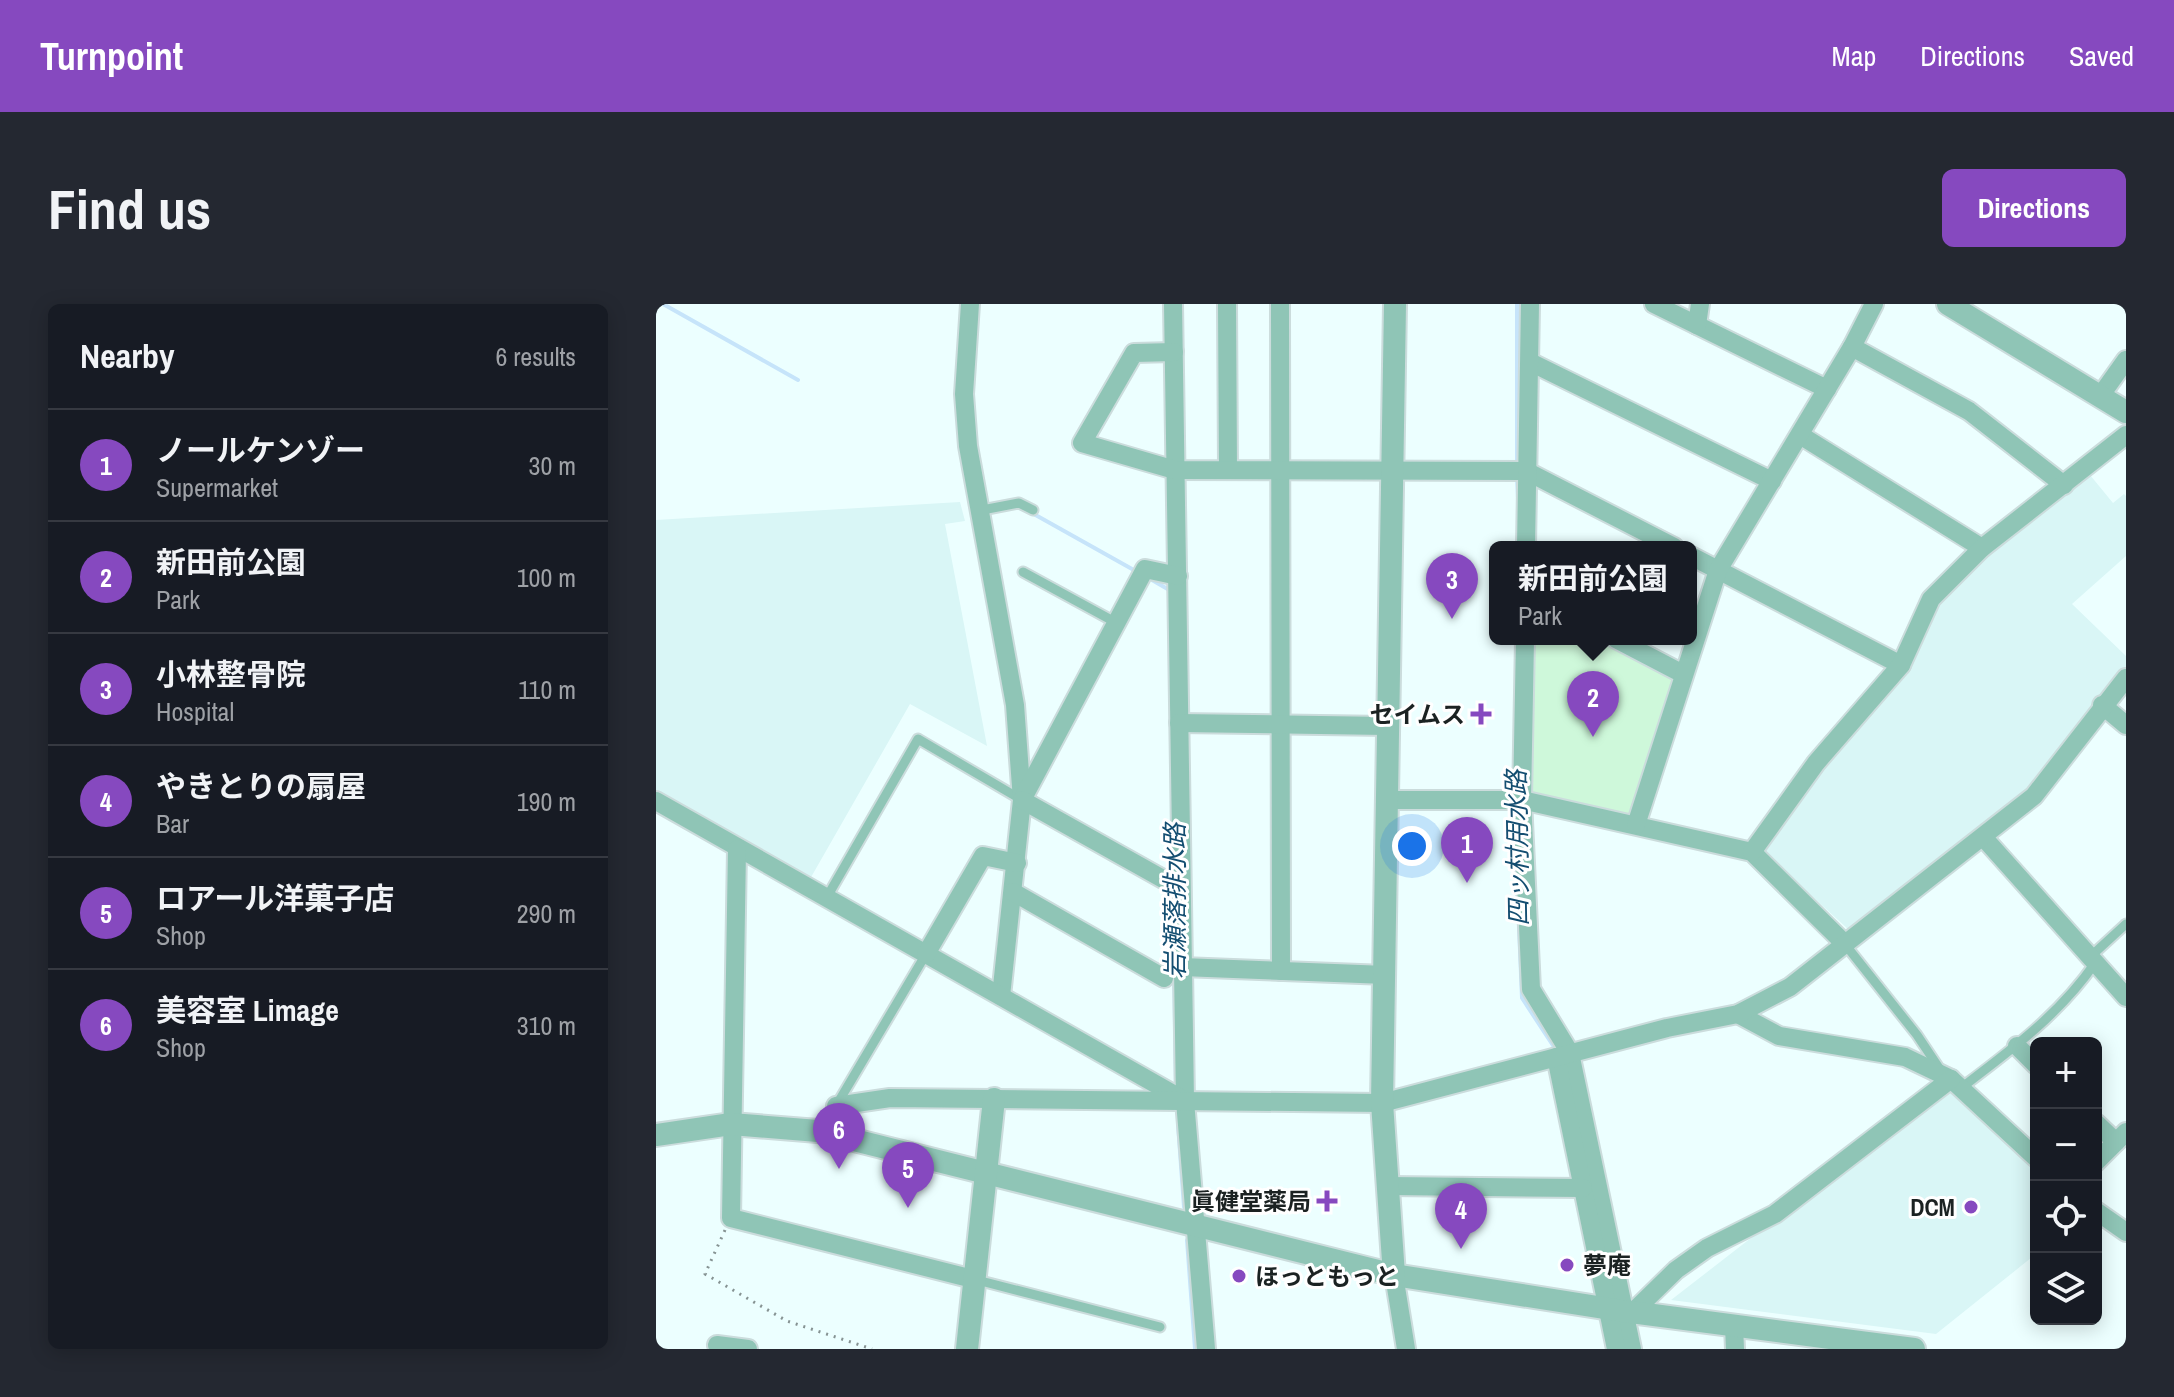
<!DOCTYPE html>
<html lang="en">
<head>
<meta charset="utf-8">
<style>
  :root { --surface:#171b24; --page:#242831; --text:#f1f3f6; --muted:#9ea1a6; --line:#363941; --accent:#8649bf }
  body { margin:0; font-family:"Archivo Narrow","Noto Sans JP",sans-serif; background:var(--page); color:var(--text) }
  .controls { position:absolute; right:24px; bottom:24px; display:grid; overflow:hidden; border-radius:12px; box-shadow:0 4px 20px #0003 }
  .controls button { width:72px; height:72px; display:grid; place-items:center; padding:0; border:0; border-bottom:2px solid var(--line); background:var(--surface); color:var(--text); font:40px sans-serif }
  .you { position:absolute; left:756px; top:542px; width:28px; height:28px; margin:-20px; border:6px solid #fff; border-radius:50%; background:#1a73e8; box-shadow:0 0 0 12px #1a73e833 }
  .badge { display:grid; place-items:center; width:52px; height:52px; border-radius:50%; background:var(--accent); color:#fff; font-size:26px; font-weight:700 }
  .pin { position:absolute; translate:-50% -66px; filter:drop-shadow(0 2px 4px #0008) }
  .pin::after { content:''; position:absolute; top:42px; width:28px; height:24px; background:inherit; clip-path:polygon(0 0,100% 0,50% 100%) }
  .popup { position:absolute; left:833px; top:237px; width:208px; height:104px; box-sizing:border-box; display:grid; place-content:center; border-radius:12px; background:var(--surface); filter:drop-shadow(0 2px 6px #0005); font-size:26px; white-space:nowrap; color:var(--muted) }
  .popup b { font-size:30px; color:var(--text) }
  .popup::after { content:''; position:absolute; left:50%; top:100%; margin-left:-16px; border:16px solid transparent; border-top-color:var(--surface) }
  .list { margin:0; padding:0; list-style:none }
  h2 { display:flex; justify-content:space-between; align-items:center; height:104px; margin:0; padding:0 32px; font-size:34px }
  h2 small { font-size:26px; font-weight:400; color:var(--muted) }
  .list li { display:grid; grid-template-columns:52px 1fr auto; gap:24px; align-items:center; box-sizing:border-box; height:112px; padding:0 32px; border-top:2px solid var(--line) }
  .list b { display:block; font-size:30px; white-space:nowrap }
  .list p { margin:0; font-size:26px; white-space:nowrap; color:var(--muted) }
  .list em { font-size:26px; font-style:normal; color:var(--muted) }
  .icon { flex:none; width:44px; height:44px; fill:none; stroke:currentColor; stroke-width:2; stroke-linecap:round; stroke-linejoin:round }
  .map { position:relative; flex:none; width:1470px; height:1045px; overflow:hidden; border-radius:12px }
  header { display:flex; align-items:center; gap:48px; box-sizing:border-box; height:112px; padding:0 40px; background:var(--accent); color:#fff }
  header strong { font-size:38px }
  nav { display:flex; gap:44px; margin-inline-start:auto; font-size:28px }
  .intro { display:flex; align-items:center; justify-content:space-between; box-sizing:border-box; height:192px; padding:0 48px }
  h1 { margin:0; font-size:56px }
  .button { padding:20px 36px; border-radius:12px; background:var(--accent); color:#fff; font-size:28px; font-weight:700 }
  main { display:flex; gap:48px; padding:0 48px }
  aside { flex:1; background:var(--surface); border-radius:12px; box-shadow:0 4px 20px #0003 }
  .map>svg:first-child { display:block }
</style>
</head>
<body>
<header>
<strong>Turnpoint</strong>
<nav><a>Map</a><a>Directions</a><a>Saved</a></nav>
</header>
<div class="intro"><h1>Find us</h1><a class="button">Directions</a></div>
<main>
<aside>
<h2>Nearby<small>6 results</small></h2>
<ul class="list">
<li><span class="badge">1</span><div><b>ノールケンゾー</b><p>Supermarket</p></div><em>30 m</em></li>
<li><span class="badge">2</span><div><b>新田前公園</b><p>Park</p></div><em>100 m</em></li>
<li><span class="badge">3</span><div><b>小林整骨院</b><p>Hospital</p></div><em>110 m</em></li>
<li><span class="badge">4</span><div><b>やきとりの扇屋</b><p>Bar</p></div><em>190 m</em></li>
<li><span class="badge">5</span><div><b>ロアール洋菓子店</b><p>Shop</p></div><em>290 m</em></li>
<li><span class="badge">6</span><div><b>美容室 Limage</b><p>Shop</p></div><em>310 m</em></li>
</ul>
</aside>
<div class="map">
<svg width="1470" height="1045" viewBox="0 0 1470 1045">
  <rect width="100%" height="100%" fill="#ecffff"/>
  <g fill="#d9f6f6">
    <polygon points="1434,171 1457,199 1468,190 1470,192 1470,252 1416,300 1470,352 1470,365 1374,484 1193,626 1103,544 1248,363 1279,297 1328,246"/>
    <polygon points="304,198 309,217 289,220 331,442 254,400 154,575 0,488 0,216"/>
    <polygon points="1294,780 1380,859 1380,950 1280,1030 1015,996"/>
  </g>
  <polygon fill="#cef8da" points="869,335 960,335 1027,370 980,521 866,496"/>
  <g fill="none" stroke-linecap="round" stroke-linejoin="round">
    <g stroke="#c6e4fa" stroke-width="4">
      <polyline points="7,0 142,76"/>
      <polyline points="861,162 861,0"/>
      <polyline points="861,174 862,194"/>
      <polyline points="376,209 476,265"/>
      <polyline points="496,276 515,287"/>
      <polyline points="858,505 866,694 898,743"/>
      <polyline points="517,600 520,783"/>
      <polyline points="522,820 528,903"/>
      <polyline points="531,936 539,1045"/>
    </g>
    <g stroke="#cbdcdc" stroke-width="13">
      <g id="service">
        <polyline points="321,207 363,199 377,206"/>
        <polyline points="367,268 459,318"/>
        <polyline points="171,593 262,435 366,496"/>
        <polyline points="1188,639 1261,731 1285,767"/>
        <polyline points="1434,653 1470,620"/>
        <path d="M1305,784C1354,747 1404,710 1439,659"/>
        <polyline points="180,802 270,650"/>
        <polyline points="321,976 504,1023"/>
      </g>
    </g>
    <g stroke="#cbdcdc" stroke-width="22">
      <g id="minor">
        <polyline points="314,0 308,90 312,142 359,401 366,496 345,692"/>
        <polyline points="517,0 529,797 550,1045"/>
        <polyline points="571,0 572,165"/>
        <polyline points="624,0 625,667"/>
        <polyline points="998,0 1171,85"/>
        <polyline points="1041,21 1044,0"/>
        <polyline points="1196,43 1313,107 1408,181"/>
        <polyline points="518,48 478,49 426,139 519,166 870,167 1018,243"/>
        <polyline points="874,58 1116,177"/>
        <polyline points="1445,91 1470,56"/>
        <polyline points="1144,131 1326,244"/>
        <polyline points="870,243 874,0"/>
        <polyline points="1035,252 1245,361"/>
        <polyline points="869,335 866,496 875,685 914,749 976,1045"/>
        <polyline points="960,335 1027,370"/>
        <polyline points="1446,401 1470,421"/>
        <polyline points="523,419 731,422"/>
        <polyline points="366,496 489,265 522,272"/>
        <polyline points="366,496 507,575"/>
        <polyline points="731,496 866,496 1096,548 1188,639"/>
        <polyline points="0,497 526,795"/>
        <polyline points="980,521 1062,266 1196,43 1218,0"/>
        <polyline points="1328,534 1470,693"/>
        <polyline points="81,545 75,914 317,975"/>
        <polyline points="1096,548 1160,459 1245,361 1275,295 1326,244 1470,131"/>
        <polyline points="357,588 508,674"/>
        <polyline points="270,650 327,552 361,559"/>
        <polyline points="526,663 730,671"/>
        <polyline points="1082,710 1123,732 1249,753 1295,775 1380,854"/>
        <polyline points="1361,742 1380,761"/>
        <polyline points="900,753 960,1045"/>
        <polyline points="180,802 234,794 726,799 1011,724 1082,710 1134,683 1378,492 1470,374"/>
        <polyline points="1440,819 1460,838"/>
        <polyline points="1440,858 1470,828"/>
        <polyline points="732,882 927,884"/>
        <polyline points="1440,907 1470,928"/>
        <polyline points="738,971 750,1045"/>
        <polyline points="977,1008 1020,966 1051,944 1119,910 1295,775"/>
        <polyline points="1078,1022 1079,1045"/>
        <polyline points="61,1041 92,1045"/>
      </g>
    </g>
    <g stroke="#cbdcdc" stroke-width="26">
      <g id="tertiary">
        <polyline points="1292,0 1470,108"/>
        <polyline points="0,831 75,820 162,827 738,971 967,1007 1258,1045"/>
        <polyline points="738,971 726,799 739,0"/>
        <polyline points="311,1045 338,795"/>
      </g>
    </g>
    <polyline stroke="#869393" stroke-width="3" stroke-dasharray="2 6" stroke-linecap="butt" points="69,926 49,970 131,1017 216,1045"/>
    <use href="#service" stroke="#8fc5b6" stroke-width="9"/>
    <use href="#minor" stroke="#8fc5b6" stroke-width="18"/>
    <use href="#tertiary" stroke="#8fc5b6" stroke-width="22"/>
  </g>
  <g fill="#8649bf" stroke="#fff" stroke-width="3">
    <path d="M821 398h8v8h8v8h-8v8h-8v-8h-8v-8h8z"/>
    <path d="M667 885h8v8h8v8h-8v8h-8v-8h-8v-8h8z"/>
    <circle cx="1315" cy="903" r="8"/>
    <circle cx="911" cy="961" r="8"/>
    <circle cx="583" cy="972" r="8"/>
  </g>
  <g text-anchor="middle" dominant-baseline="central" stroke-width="6" stroke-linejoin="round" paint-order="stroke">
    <g font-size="24" font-weight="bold" fill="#1b2222" stroke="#fff" text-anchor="end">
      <text x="809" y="410">セイムス</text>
      <text x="655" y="897">眞健堂薬局</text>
      <text x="1299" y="903">DCM</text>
      <text x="927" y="961" text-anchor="start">夢庵</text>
      <text x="599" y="972" text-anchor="start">ほっともっと</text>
    </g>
    <g font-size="26" font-style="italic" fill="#144e71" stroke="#fff">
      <text transform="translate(861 544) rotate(-91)">四ッ村用水路</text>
      <text transform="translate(518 597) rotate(-90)">岩瀬落排水路</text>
    </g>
  </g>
</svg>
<div class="controls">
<button>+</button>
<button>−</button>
<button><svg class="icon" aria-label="locate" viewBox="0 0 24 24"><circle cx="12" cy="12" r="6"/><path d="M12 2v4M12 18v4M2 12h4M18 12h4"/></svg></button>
<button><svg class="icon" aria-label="layers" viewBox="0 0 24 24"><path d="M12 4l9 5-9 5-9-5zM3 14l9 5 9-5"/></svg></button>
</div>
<div class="you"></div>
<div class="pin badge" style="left:811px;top:579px">1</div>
<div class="pin badge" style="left:937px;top:433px">2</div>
<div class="popup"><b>新田前公園</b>Park</div>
<div class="pin badge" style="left:796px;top:315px">3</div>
<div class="pin badge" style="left:805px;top:945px">4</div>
<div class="pin badge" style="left:252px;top:904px">5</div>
<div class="pin badge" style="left:183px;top:865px">6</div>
</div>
</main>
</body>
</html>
